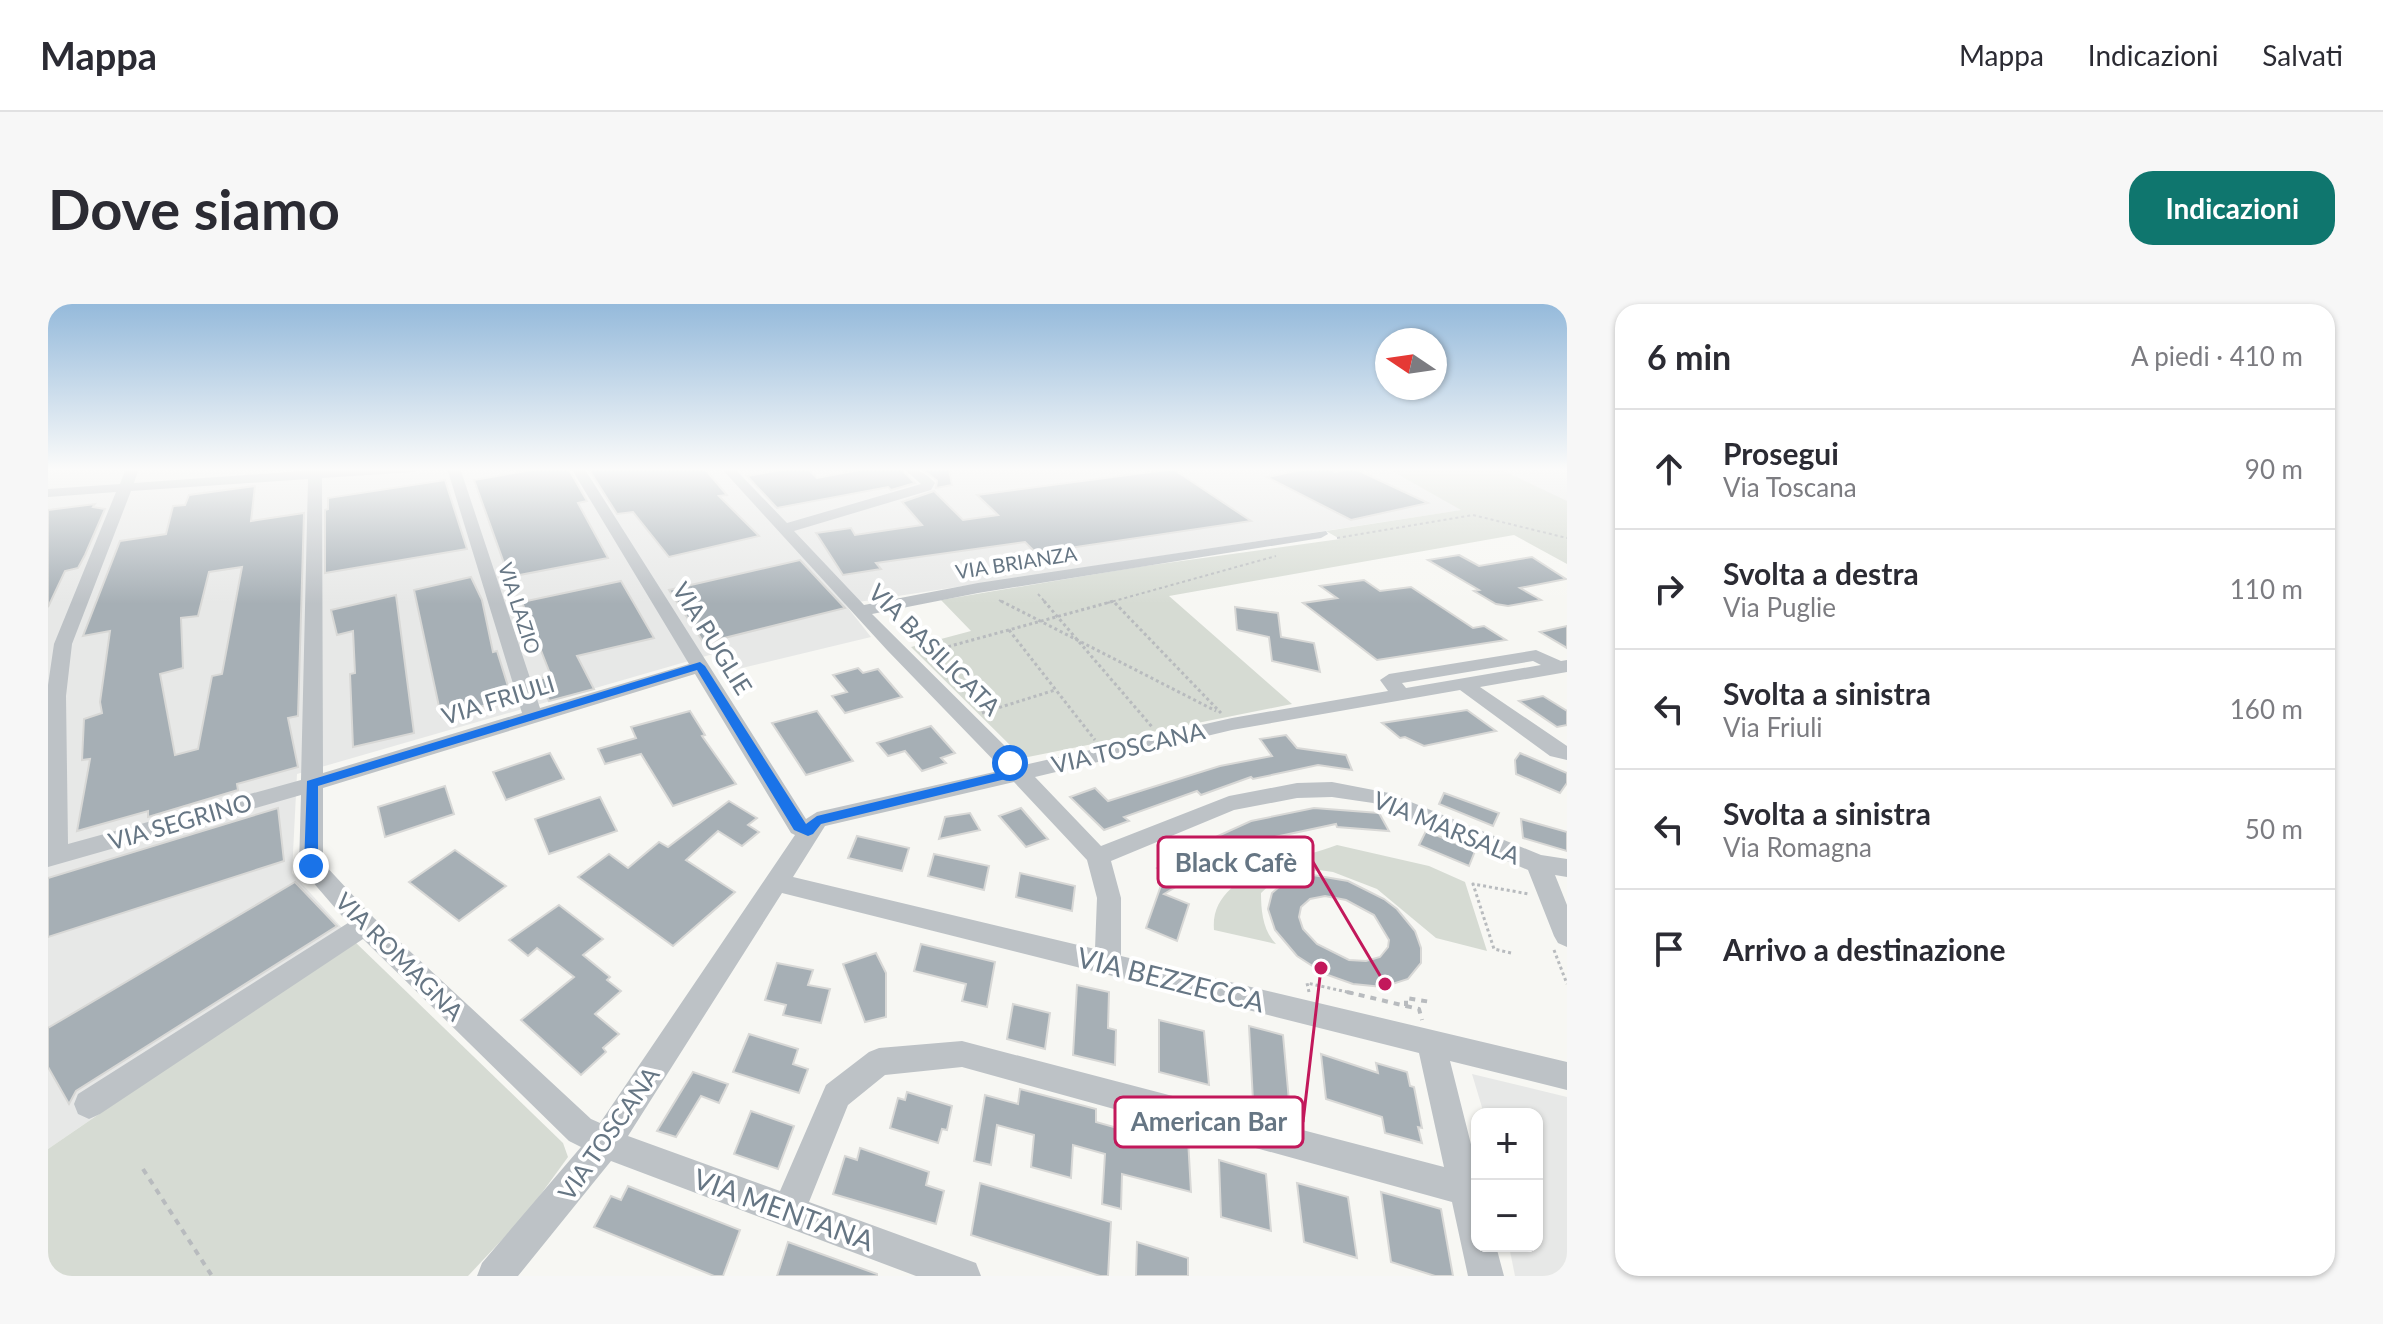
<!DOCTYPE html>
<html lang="it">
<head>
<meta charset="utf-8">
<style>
  :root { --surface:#fff; --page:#f7f7f7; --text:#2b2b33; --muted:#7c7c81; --line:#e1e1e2; --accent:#0f766e }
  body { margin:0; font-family:Lato,sans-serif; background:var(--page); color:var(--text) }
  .controls { position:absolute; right:24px; bottom:24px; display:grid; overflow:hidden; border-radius:16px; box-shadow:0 2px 6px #0004 }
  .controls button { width:72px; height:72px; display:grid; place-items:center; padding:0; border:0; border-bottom:2px solid var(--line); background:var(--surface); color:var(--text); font:40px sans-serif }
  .compass { position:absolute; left:1327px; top:24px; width:72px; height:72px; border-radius:50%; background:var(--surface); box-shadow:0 2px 6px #0004; rotate:283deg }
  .stop { position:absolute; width:24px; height:24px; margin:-18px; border:6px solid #1a73e8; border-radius:50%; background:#fff }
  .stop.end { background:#1a73e8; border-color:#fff; box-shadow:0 2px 8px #0008 }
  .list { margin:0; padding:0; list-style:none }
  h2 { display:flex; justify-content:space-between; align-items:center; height:104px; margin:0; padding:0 32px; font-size:34px }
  h2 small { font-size:26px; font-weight:400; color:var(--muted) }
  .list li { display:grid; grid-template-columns:52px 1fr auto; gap:24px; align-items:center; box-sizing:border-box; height:120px; padding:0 32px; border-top:2px solid var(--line) }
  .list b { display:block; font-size:30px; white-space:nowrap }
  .list p { margin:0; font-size:26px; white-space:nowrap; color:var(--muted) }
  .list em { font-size:26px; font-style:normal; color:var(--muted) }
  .icon { flex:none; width:44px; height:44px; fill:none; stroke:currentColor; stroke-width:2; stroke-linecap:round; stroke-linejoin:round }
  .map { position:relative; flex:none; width:1519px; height:972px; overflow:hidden; border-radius:24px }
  header { display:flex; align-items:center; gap:48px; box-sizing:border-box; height:112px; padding:0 40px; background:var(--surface); border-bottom:2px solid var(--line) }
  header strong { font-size:38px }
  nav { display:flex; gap:44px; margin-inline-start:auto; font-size:28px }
  .intro { display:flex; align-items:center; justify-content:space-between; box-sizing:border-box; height:192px; padding:0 48px }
  h1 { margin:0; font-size:56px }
  .button { padding:20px 36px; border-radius:24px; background:var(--accent); color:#fff; font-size:28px; font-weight:700 }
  main { display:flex; gap:48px; padding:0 48px }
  aside { flex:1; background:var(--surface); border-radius:24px; box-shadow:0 2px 6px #0004 }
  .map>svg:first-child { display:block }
</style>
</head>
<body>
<header>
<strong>Mappa</strong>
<nav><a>Mappa</a><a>Indicazioni</a><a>Salvati</a></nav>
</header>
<div class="intro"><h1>Dove siamo</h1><a class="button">Indicazioni</a></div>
<main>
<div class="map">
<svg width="1519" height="972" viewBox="0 0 1519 972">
  <rect width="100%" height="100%" fill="#f7f7f3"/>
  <g fill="#e7e8e7">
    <polygon points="0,164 1340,164 1414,206 797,300 823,333 673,369 665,350 249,470 244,569 305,636 0,845"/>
    <polygon points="1450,164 1519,164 1519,197 1516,197"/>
    <polygon points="1424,770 1519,793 1519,972 1467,972 1461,942 1478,947 1477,942 1489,942 1489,810 1436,810"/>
  </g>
  <g fill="#d6dbd3">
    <polygon points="1352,164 1450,164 1519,197 1519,260 1466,231 1121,292 1244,400 975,454 863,343 923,327 893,296 1090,263 1292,235 1278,227 1413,206 1344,167"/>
    <path d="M1289,541L1381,562L1417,578L1439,647L1388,634L1329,585L1285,568L1271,566L1227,576L1213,589C1213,607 1215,627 1228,640L1166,626C1161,568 1248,557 1289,541Z"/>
    <polygon points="305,636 515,839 520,853 480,908 420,972 0,972 0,845"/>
  </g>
  <g fill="#a6afb5" stroke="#d8d8d6" stroke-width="2" fill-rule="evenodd">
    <polygon points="494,164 520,164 539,197 530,199 560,254 461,273 426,176"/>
    <polygon points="540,164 656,164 679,191 671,192 711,232 621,253 585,208 569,210"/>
    <polygon points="744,164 759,164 769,174 821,164 852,164 867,179 843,186 840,183 729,204 699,172"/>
    <polygon points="873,164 901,164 904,181 888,184 889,177"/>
    <polygon points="1262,164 1280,164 1287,168 1305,164 1380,199 1303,216 1219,173"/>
    <polygon points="1125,165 1203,217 988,249 977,238 828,259 833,265 795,271 768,229 803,224 807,231 874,221 854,198 886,187 915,216 950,211 929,191"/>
    <polygon points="397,176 419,245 277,269 277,206 280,205 280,194"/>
    <path d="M207,182L203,217L256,209L250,412L240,414L250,463L189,480L190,486L100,513V507L29,527L42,455L34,456L36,415L54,409L52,398L62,327L35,332L72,237L118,230L125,202L137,201L141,191ZM194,263L174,370L164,372L150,445L127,451L112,370L135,364L133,314L150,312L161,268Z"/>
    <polygon points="47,200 45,203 57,205 37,251 30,264 17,267 0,303 0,206"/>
    <polygon points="1411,251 1431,262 1484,253 1518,275 1472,284 1493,296 1460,302 1448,300 1426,287 1431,286 1380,256"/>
    <polygon points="752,256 797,304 656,339 621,286"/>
    <polygon points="423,273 434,296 445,348 449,347 464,395 393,412 366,286"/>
    <polygon points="1316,276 1332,287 1363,283 1425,324 1436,322 1458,336 1329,356 1255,299 1289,294 1272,282"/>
    <polygon points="573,277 606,334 529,352 546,385 501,397 491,375 503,372 474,298"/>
    <polygon points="348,291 366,429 305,443 302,370 307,369 305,327 289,331 283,306"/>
    <polygon points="1187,303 1230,309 1233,333 1266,339 1272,368 1224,357 1221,333 1189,326"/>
    <polygon points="1519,322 1519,344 1492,328"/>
    <polygon points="810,364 815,369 830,365 854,393 797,409 784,392 799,388 785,371"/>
    <polygon points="1495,392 1519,407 1519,421 1509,423 1471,397"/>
    <polygon points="1419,406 1448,427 1376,442 1357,433 1352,434 1334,419"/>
    <polygon points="642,407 657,431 654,432 688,480 625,502 593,450 557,460 550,445 588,434 583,423"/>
    <polygon points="769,407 805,457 758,471 724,419"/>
    <polygon points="883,422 907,449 893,454 898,459 874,467 857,447 840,452 829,439"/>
    <polygon points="1238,431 1249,444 1298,451 1304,466 1270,461 1205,475 1203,473 1153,491 1149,487 1076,513 1081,517 1056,526 1022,493 1047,484 1060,497 1172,462 1224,452 1212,435"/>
    <polygon points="502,449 516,475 458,496 445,468"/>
    <polygon points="1472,449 1519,469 1519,479 1512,489 1468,470 1467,456"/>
    <polygon points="397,482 406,510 337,533 330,503"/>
    <polygon points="1396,489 1451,509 1445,522 1391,500"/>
    <polygon points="552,493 569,527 501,550 487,515"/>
    <polygon points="681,497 709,514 700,521 711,528 694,542 670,527 638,556 687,588 625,642 530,573 561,550 580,564 611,538 620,543"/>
    <polygon points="230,504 236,557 0,633 0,574"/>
    <polygon points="973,504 1000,535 978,543 951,512"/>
    <polygon points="1266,504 1331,509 1341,527 1289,523 1288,520 1218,535 1224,540 1185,558 1178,553 1116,590 1141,600 1129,637 1098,624 1117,570 1109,564 1117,559 1113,556 1133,544 1137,547 1203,517"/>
    <polygon points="922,509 932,526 891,535 897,513"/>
    <polygon points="1473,515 1519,528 1519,547 1475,534"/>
    <polygon points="1378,527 1427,547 1421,562 1371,541"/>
    <polygon points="809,532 861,544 854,567 800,554"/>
    <polygon points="407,546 458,582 411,617 361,578"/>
    <polygon points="886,550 941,562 936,586 880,572"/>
    <polygon points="972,569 1027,582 1024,607 968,593"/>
    <path d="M1265,571L1300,577L1336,595L1349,605L1367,627L1373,644V659L1360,675L1335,683L1305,680L1277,670L1249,652L1227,626L1220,605L1224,589L1240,575ZM1277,592L1298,596L1326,611L1341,636L1340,643L1332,653L1318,657L1301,656L1269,640L1255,625L1251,613L1253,603L1262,595Z"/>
    <polygon points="247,578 289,622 28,787 21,800 0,763 0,724"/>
    <polygon points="511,601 555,635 535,651 562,673 559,676 573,687 547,710 571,730 555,744 558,748 533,771 473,716 526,673 489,644 480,652 461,636"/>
    <polygon points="873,640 947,658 939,703 914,697 918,680 866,667"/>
    <polygon points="828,649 838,669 838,713 817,718 795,660"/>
    <polygon points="729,659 765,666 760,681 782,685 773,719 735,711 738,701 717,696"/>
    <polygon points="1029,681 1061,688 1060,724 1068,726 1067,761 1025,751"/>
    <polygon points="965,700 1002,709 997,745 959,735"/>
    <polygon points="1111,716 1156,727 1161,781 1111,768"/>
    <polygon points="1201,722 1235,731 1242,808 1205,797"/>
    <polygon points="701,730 750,745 745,760 760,765 751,789 685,768"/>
    <polygon points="1273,750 1330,769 1328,759 1359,768 1362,782 1366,783 1374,824 1370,823 1374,839 1337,829 1334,813 1278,795"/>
    <polygon points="645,768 680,780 671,799 653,792 628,833 609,827"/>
    <polygon points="972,785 1048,805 1048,818 1094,831 1094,823 1140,835 1143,888 1074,870 1073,905 1054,900 1057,850 1025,841 1023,874 983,863 986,831 949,821 943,861 926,857 937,791 970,800"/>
    <polygon points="859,788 904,802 899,826 894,825 890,839 842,824 850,794 857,796"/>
    <polygon points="703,807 746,822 730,865 686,850"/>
    <polygon points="812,844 881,868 878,881 896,887 888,920 785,890 797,852 809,856"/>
    <polygon points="1171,856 1218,870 1223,927 1173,913"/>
    <polygon points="932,879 1063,918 1060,972 1052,972 923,931"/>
    <polygon points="1249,879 1300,893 1309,954 1256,938"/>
    <polygon points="580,882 692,926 675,972 666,972 546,923 563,892 573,896"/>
    <polygon points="1333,888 1393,905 1405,972 1387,972 1343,958"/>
    <polygon points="740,938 829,970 829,972 729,972"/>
    <polygon points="1089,938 1140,954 1140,972 1088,972"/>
  </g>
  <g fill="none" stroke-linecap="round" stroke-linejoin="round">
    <g stroke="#b8bbbe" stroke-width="2" stroke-dasharray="3 3" stroke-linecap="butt">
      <polyline points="1289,234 1425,211 1519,234"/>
      <polyline points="990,290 998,299"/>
      <polyline points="951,296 956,299"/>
      <polyline points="1059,299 1228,252"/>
    </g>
    <g stroke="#b8bbbe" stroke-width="3" stroke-dasharray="3 3" stroke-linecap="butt">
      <polyline points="953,297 1168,407"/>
      <polyline points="996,297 1105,424"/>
      <polyline points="1067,299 1173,409"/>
      <polyline points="961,326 1047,436"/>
      <polyline points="877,349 1066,297"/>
      <polyline points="934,409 1007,386"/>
      <polyline points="1506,646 1519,680"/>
      <polyline points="1463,649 1446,645 1425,580 1481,590"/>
      <polyline points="1261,688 1259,679 1308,690"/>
    </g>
    <g stroke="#b8bbbe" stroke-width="4" stroke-dasharray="6 6" stroke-linecap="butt">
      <polyline points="1299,688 1358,702 1358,694 1383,698"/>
      <polyline points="1358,702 1371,705 1374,716"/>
      <polyline points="95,865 164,972"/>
    </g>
    <path fill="#bdc2c6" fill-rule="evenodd" d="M78,164H91L86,179L267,166L373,164L367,168L274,174L275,469L474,409L399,164H412L492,404L641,360L523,164H536L758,515L769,508L955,466L839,346L673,164H686L739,219L873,180L855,164C869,164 877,168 887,179L883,186L746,227L816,301L930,279L1278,227L1280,230L1273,234L930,289L824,310L976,461L1184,414L1340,387L1332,376L1341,370L1488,346L1513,357L1519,356V368L1432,383L1519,442V456L1502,452L1412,386L1184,426L987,473L1053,542L1181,492L1249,479L1284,478L1341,489L1493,551L1519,555V573L1507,571L1519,601V643L1510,639L1506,632L1480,566L1325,499L1284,493L1249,494L1186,506L1063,557L1073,594V652L1519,758V786L1402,757L1429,864V942H1448L1456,972H1420L1404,898L914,763L837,771L800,801L761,898L928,959L933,972H868L563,857L470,972H429L434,959L533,843L521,837L315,635L52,810L41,815L30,810L26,800L30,790L300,619L251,562L253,491L0,563V381L6,340L68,188L0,193V185L72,180ZM260,175L253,476L20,540L18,392L24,340L83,187ZM1485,357L1493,361L1358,384L1354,379ZM647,370L743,529L747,531L552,819L543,815L326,614L275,559V484ZM966,478L1039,556L1049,594L1047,645L745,573L777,522ZM734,589L1371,749L1396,863L914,737L831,744L821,748L778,781L732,887L580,832Z"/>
  </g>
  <linearGradient id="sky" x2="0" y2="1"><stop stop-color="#95badb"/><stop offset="0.55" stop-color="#fbfbfa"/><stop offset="1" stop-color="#fbfbfa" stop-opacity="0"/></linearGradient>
  <rect width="1519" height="300" fill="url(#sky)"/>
  <polygon fill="#1a73e8" points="652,358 657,362 758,520 769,512 961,466 956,459 962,455 977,468 970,472 773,520 765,530 760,532 746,526 649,366 270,482 270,562 263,567 256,562 259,477"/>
  <g text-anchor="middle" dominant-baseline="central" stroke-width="8" stroke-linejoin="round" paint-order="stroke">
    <g font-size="20" fill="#667684" stroke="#fff">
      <text transform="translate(968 258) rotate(-9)">VIA BRIANZA</text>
      <text transform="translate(472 304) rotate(72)">VIA LAZIO</text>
    </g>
    <g font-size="24" fill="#667684" stroke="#fff">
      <text transform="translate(665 334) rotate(58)">VIA PUGLIE</text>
      <text transform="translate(887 345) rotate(45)">VIA BASILICATA</text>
      <text transform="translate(450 395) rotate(-17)">VIA FRIULI</text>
      <text transform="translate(1080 443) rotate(-13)">VIA TOSCANA</text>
      <text transform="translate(132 517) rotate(-16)">VIA SEGRINO</text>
      <text transform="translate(1399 523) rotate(22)">VIA MARSALA</text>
      <text transform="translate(352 652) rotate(45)">VIA ROMAGNA</text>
      <text transform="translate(560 829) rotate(-55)">VIA TOSCANA</text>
    </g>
    <g font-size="28" fill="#667684" stroke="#fff">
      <text transform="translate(1123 675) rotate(14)">VIA BEZZECCA</text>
      <text transform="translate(736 905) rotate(20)">VIA MENTANA</text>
    </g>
  </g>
  <path fill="none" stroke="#c2185b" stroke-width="3" d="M1337 680L1265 558M1273 664L1255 818"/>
  <g fill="#c2185b" stroke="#fff" stroke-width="3">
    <circle cx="1337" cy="680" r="8"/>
    <circle cx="1273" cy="664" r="8"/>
  </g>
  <g fill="#fff" stroke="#c2185b" stroke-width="3">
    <rect x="1110" y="533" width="155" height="50" rx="8"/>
    <rect x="1067" y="793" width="188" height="50" rx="8"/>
  </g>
  <g font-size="26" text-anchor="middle" font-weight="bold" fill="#667684">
    <text x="1188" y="568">Black Cafè</text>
    <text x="1161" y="827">American Bar</text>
  </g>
</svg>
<div class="controls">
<button>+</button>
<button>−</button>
</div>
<svg class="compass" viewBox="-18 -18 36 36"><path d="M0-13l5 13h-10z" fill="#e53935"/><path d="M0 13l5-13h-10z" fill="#7c7c81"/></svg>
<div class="stop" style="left:962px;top:459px"></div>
<div class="stop end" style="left:263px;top:562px"></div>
</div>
<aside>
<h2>6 min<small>A piedi · 410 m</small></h2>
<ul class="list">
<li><svg class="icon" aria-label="ahead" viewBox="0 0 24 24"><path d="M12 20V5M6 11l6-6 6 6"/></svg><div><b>Prosegui</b><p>Via Toscana</p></div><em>90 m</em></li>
<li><svg class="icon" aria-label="right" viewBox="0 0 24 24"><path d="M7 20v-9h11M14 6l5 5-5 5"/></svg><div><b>Svolta a destra</b><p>Via Puglie</p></div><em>110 m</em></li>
<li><svg class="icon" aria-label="left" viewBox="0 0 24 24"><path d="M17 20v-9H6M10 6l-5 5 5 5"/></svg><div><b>Svolta a sinistra</b><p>Via Friuli</p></div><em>160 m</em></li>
<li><svg class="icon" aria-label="left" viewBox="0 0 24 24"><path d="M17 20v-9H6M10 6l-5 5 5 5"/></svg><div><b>Svolta a sinistra</b><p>Via Romagna</p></div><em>50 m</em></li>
<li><svg class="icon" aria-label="arrive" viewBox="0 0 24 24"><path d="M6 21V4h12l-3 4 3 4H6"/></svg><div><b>Arrivo a destinazione</b></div></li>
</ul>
</aside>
</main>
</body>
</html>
